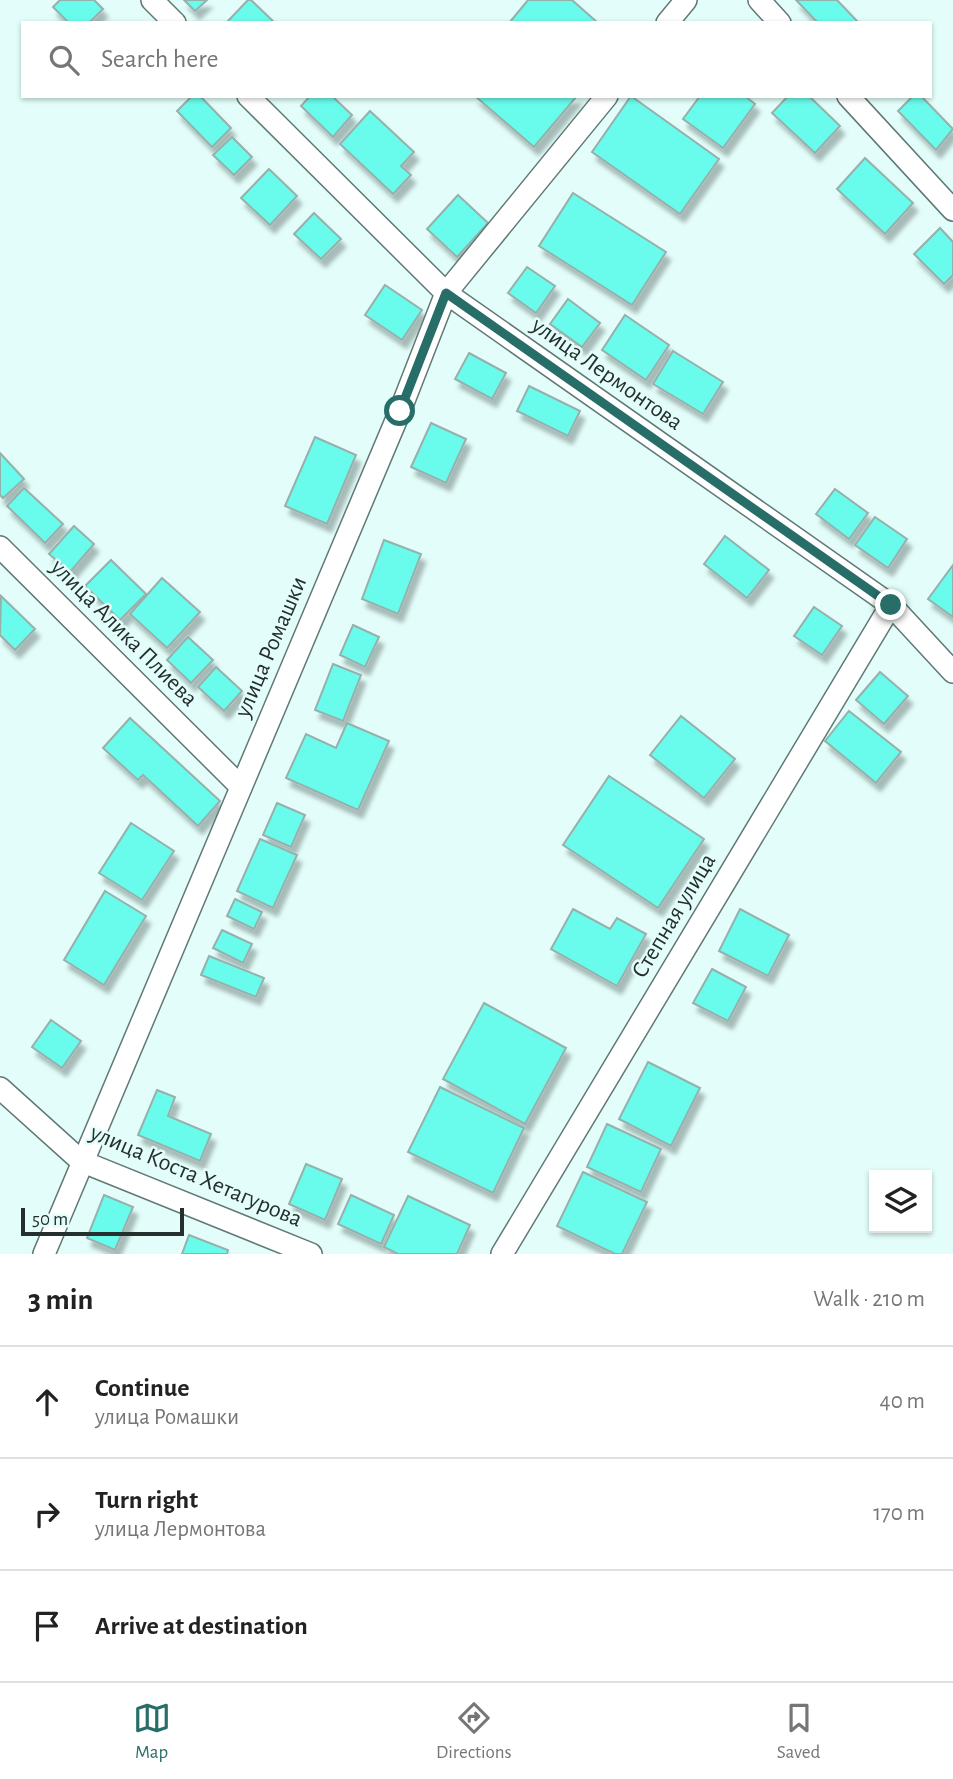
<!DOCTYPE html>
<html lang="en">
<head>
<meta charset="utf-8">
<style>
  :root { --surface:#fff; --page:#f6f6f6; --text:#222; --muted:#767676; --line:#e0e0e0; --accent:#266e67 }
  body { margin:0; font-family:"Alegreya Sans",sans-serif; background:var(--page); color:var(--text) }
  .controls { position:absolute; right:21px; bottom:21px; display:grid; overflow:hidden; border-radius:0px; box-shadow:0 2px 5px #0004 }
  .controls button { width:63px; height:63px; display:grid; place-items:center; padding:0; border:0; border-bottom:2px solid var(--line); background:var(--surface); color:var(--text); font:35px sans-serif }
  .scale { position:absolute; left:21px; bottom:18px; width:163px; box-sizing:border-box; padding-left:7px; border:4px solid #252f2e; border-top:0; font-size:19px; line-height:24px; white-space:nowrap; color:#252f2e; -webkit-text-stroke:5px #e3fefa; paint-order:stroke }
  .stop { position:absolute; width:21px; height:21px; margin:-16px; border:5px solid #266e67; border-radius:50%; background:#fff }
  .stop.end { background:#266e67; border-color:#fff; box-shadow:0 2px 7px #0008 }
  .list { margin:0; padding:0; list-style:none }
  h2 { display:flex; justify-content:space-between; align-items:center; height:91px; margin:0; padding:0 28px; font-size:30px }
  h2 small { font-size:23px; font-weight:400; color:var(--muted) }
  .list li { display:grid; grid-template-columns:46px 1fr auto; gap:21px; align-items:center; box-sizing:border-box; height:112px; padding:0 28px; border-top:2px solid var(--line) }
  .list b { display:block; font-size:26px; white-space:nowrap }
  .list p { margin:0; font-size:23px; white-space:nowrap; color:var(--muted) }
  .list em { font-size:23px; font-style:normal; color:var(--muted) }
  .icon { flex:none; width:38px; height:38px; fill:none; stroke:currentColor; stroke-width:2; stroke-linecap:round; stroke-linejoin:round }
  .map { position:relative; flex:none; width:953px; height:1254px; overflow:hidden }
  .search { position:absolute; background:var(--surface); box-shadow:0 2px 5px #0004; left:21px; right:21px; top:21px; height:77px; display:flex; align-items:center; gap:18px; box-sizing:border-box; padding:0 24px; border-radius:0px; color:var(--muted); font-size:26px }
  .sheet { height:427px; background:var(--surface) }
  nav { display:flex; justify-content:space-around; align-items:center; box-sizing:border-box; height:98px; border-top:2px solid var(--line); background:var(--surface); font-size:19px; color:var(--muted) }
  nav a { display:grid; justify-items:center; gap:4px }
  nav .on { color:var(--accent) }
  .map>svg:first-child { display:block }
</style>
</head>
<body>
<div class="map">
<svg width="953" height="1254" viewBox="0 0 953 1254">
  <defs>
    <filter id="shadow"><feDropShadow dx="4.5" dy="8" stdDeviation="2" flood-color="#0004"/></filter>
  </defs>
  <rect width="100%" height="100%" fill="#e3fefa"/>
  <g fill="#69fbeb" stroke="#96b0ac" stroke-width="2" filter="url(#shadow)">
    <polygon points="60,0 94,0 103,9 89,23 69,23 53,7"/>
    <polygon points="184,0 207,0 195,11"/>
    <polygon points="248,0 251,0 275,23 226,23"/>
    <polygon points="528,0 572,0 598,23 509,23"/>
    <polygon points="796,0 837,0 858,22 818,23"/>
    <polygon points="192,96 200,96 231,128 212,147 177,111"/>
    <polygon points="310,96 332,96 352,115 333,137 301,106"/>
    <polygon points="475,96 577,96 534,147"/>
    <polygon points="631,96 719,159 680,214 592,152"/>
    <polygon points="700,96 745,96 755,104 723,148 683,119"/>
    <polygon points="788,96 809,96 840,126 815,153 772,113"/>
    <polygon points="913,96 921,96 953,129 936,150 898,111"/>
    <polygon points="370,111 414,152 401,166 411,175 393,194 340,144"/>
    <polygon points="232,137 252,157 234,175 213,155"/>
    <polygon points="865,158 913,203 885,234 837,189"/>
    <polygon points="269,169 297,196 270,225 241,198"/>
    <polygon points="573,193 666,252 632,305 539,246"/>
    <polygon points="458,195 488,223 457,257 427,229"/>
    <polygon points="314,213 341,239 321,259 294,234"/>
    <polygon points="940,228 953,242 953,275 944,284 914,254"/>
    <polygon points="527,267 555,286 536,313 508,293"/>
    <polygon points="385,285 422,310 402,340 365,315"/>
    <polygon points="568,299 600,323 582,347 550,324"/>
    <polygon points="625,315 669,345 646,380 602,350"/>
    <polygon points="673,351 723,382 703,414 653,384"/>
    <polygon points="469,353 506,373 492,399 455,379"/>
    <polygon points="529,386 580,411 568,436 517,411"/>
    <polygon points="431,423 466,439 446,483 411,467"/>
    <polygon points="315,437 356,455 327,524 285,506"/>
    <polygon points="0,453 24,479 3,498 0,495"/>
    <polygon points="24,488 63,524 45,543 7,506"/>
    <polygon points="835,489 868,513 849,539 816,514"/>
    <polygon points="875,517 907,539 888,568 855,545"/>
    <polygon points="74,526 94,544 70,572 49,554"/>
    <polygon points="725,536 769,570 747,598 704,564"/>
    <polygon points="384,540 421,554 398,614 362,599"/>
    <polygon points="111,560 146,594 120,620 85,586"/>
    <polygon points="953,565 953,617 928,599"/>
    <polygon points="162,578 200,612 167,648 130,614"/>
    <polygon points="1,596 35,629 15,650 0,635"/>
    <polygon points="814,607 842,626 822,655 794,636"/>
    <polygon points="353,625 379,637 365,667 340,655"/>
    <polygon points="188,637 213,660 191,683 167,660"/>
    <polygon points="333,664 361,675 343,721 315,710"/>
    <polygon points="216,667 242,691 224,711 198,687"/>
    <polygon points="880,672 908,696 884,724 856,700"/>
    <polygon points="849,711 901,752 876,783 825,741"/>
    <polygon points="681,716 735,759 704,798 650,755"/>
    <polygon points="130,718 220,801 198,826 143,775 138,780 103,748"/>
    <polygon points="347,723 389,741 358,810 286,778 306,734 336,748"/>
    <polygon points="609,776 704,839 658,908 563,845"/>
    <polygon points="277,803 305,815 291,847 263,835"/>
    <polygon points="131,823 174,851 142,900 99,873"/>
    <polygon points="260,839 297,855 273,908 237,891"/>
    <polygon points="105,891 146,916 104,985 64,960"/>
    <polygon points="235,899 262,912 254,929 227,916"/>
    <polygon points="573,909 610,929 617,918 646,934 617,986 551,949"/>
    <polygon points="740,909 789,935 768,976 719,951"/>
    <polygon points="222,930 252,944 243,963 213,948"/>
    <polygon points="209,956 264,978 256,997 201,975"/>
    <polygon points="712,969 746,987 728,1021 693,1003"/>
    <polygon points="484,1003 566,1048 525,1124 443,1079"/>
    <polygon points="51,1020 81,1041 62,1068 32,1047"/>
    <polygon points="648,1062 700,1088 671,1146 619,1119"/>
    <polygon points="440,1087 524,1128 493,1193 408,1152"/>
    <polygon points="157,1090 175,1097 168,1116 211,1134 200,1161 138,1135"/>
    <polygon points="607,1124 661,1149 641,1192 587,1167"/>
    <polygon points="306,1164 342,1179 325,1220 289,1204"/>
    <polygon points="583,1172 647,1202 622,1254 615,1254 557,1226"/>
    <polygon points="104,1195 133,1207 115,1250 87,1238"/>
    <polygon points="351,1195 394,1215 381,1244 338,1224"/>
    <polygon points="408,1196 470,1225 457,1254 398,1254 384,1247"/>
    <polygon points="189,1235 228,1250 227,1254 182,1254"/>
  </g>
  <g fill="none" stroke-linecap="round" stroke-linejoin="round">
    <g stroke="#617976" stroke-width="24">
      <g id="street">
        <polyline points="152,0 175,23"/>
        <polyline points="759,0 780,23"/>
        <polyline points="667,23 686,0"/>
        <polyline points="248,96 446,293 891,605 953,672"/>
        <polyline points="848,96 953,210"/>
        <polyline points="0,547 241,787"/>
        <polyline points="0,1088 81,1161 311,1254"/>
        <polyline points="44,1254 400,411 446,293 607,96"/>
        <polyline points="502,1254 891,605"/>
      </g>
    </g>
    <use href="#street" stroke="#fff" stroke-width="21"/>
  </g>
  <g fill="none" stroke-linecap="round" stroke-linejoin="round">
    <polyline stroke="#266e67" stroke-width="9" points="400,411 446,293 891,605"/>
  </g>
  <g text-anchor="middle" dominant-baseline="central" stroke-width="5" stroke-linejoin="round" paint-order="stroke">
    <g font-size="24" fill="#252f2e" stroke="#e3fefa">
      <text transform="translate(607 374) rotate(35)">улица Лермонтова</text>
      <text transform="translate(124 633) rotate(45)">улица Алика Плиева</text>
      <text transform="translate(271 647) rotate(-67)">улица Ромашки</text>
      <text transform="translate(674 916) rotate(-59)">Степная улица</text>
      <text transform="translate(196 1176) rotate(23)">улица Коста Хетагурова</text>
    </g>
  </g>
</svg>
<div class="controls">
<button><svg class="icon" aria-label="layers" viewBox="0 0 24 24"><path d="M12 4l9 5-9 5-9-5zM3 14l9 5 9-5"/></svg></button>
</div>
<div class="scale">50 m</div>
<div class="stop" style="left:400px;top:411px"></div>
<div class="stop end" style="left:891px;top:605px"></div>
<div class="search"><svg class="icon" aria-label="search" viewBox="0 0 24 24"><circle cx="10" cy="10" r="6"/><path d="M15 15l6 6"/></svg>Search here</div>
</div>
<section class="sheet">
<h2>3 min<small>Walk · 210 m</small></h2>
<ul class="list">
<li><svg class="icon" aria-label="ahead" viewBox="0 0 24 24"><path d="M12 20V5M6 11l6-6 6 6"/></svg><div><b>Continue</b><p>улица Ромашки</p></div><em>40 m</em></li>
<li><svg class="icon" aria-label="right" viewBox="0 0 24 24"><path d="M7 20v-9h11M14 6l5 5-5 5"/></svg><div><b>Turn right</b><p>улица Лермонтова</p></div><em>170 m</em></li>
<li><svg class="icon" aria-label="arrive" viewBox="0 0 24 24"><path d="M6 21V4h12l-3 4 3 4H6"/></svg><div><b>Arrive at destination</b></div></li>
</ul>
</section>
<nav>
<a class="on"><svg class="icon" aria-label="map" viewBox="0 0 24 24"><path d="M3 6l6-2 6 2 6-2v14l-6 2-6-2-6 2zM9 4v14M15 6v14"/></svg>Map</a>
<a><svg class="icon" aria-label="directions" viewBox="0 0 24 24"><path d="M12 3l9 9-9 9-9-9zM9 14v-3h6M13 9l2 2-2 2"/></svg>Directions</a>
<a><svg class="icon" aria-label="saved" viewBox="0 0 24 24"><path d="M7 4h10v16l-5-4-5 4z"/></svg>Saved</a>
</nav>
</body>
</html>
